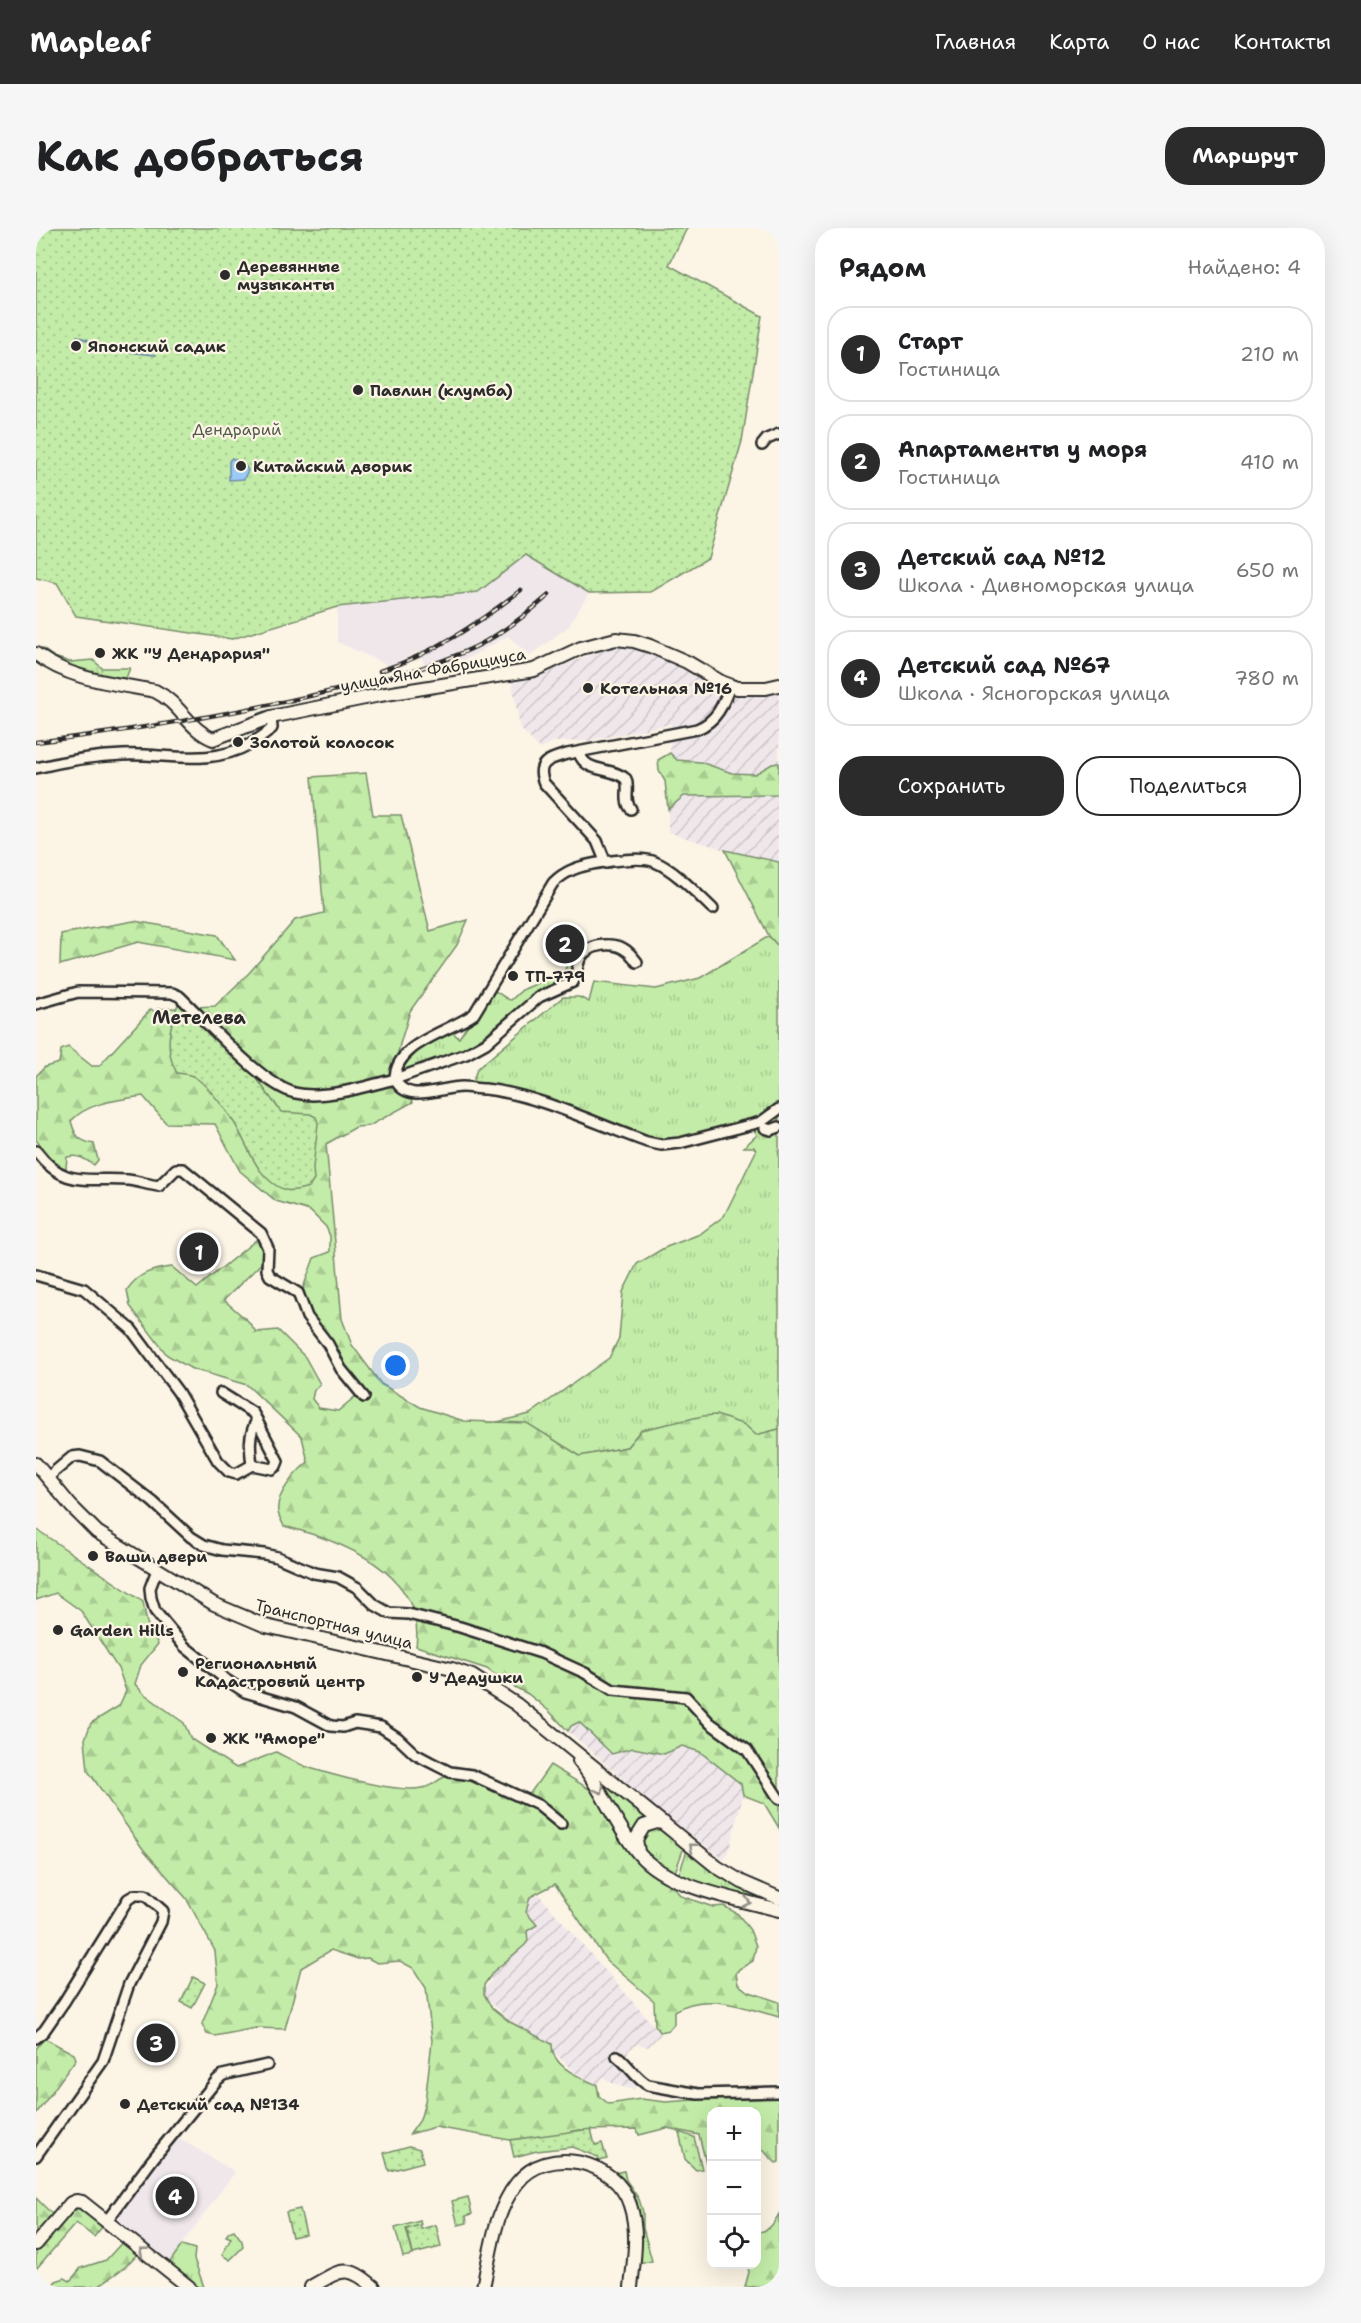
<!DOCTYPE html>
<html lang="ru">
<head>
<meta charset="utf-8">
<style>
  :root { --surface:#fff; --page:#f6f6f6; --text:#202124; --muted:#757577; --line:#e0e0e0; --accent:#2b2b2b }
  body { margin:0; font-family:"Shantell Sans",sans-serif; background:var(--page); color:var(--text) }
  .controls { position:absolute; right:18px; bottom:18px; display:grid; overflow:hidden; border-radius:12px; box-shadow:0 6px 24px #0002 }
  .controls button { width:54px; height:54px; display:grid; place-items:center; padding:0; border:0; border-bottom:2px solid var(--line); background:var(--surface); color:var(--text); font:30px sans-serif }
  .you { position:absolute; left:360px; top:1138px; width:21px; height:21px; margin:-15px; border:4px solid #fff; border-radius:50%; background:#1a73e8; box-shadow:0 0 0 9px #1a73e833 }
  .badge { display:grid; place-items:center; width:39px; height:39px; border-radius:50%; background:var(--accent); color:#fff; font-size:20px; font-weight:700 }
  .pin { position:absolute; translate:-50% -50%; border:3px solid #fff; box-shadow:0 2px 6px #0006 }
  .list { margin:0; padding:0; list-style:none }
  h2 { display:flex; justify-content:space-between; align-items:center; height:78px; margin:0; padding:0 24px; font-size:26px }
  h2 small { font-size:20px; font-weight:400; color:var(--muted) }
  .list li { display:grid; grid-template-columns:39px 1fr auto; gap:18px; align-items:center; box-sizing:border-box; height:96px; margin:0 12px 12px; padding:0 12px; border:2px solid var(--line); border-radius:24px }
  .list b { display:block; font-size:22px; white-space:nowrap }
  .list p { margin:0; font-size:20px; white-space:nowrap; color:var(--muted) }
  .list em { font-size:20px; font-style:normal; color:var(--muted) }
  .actions { display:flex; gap:12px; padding:18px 24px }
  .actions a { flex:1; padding:14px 0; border:2px solid var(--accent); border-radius:24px; text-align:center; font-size:21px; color:var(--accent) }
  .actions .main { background:var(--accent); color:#fff }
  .icon { flex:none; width:33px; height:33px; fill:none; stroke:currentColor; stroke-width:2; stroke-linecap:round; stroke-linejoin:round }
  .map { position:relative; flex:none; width:743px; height:2059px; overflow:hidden; border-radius:24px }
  header { display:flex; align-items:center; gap:36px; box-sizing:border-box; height:84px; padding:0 30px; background:var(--accent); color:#fff }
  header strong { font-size:28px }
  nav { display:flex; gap:33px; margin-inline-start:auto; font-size:21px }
  .intro { display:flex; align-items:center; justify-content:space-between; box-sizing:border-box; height:144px; padding:0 36px }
  h1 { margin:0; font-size:42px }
  .button { padding:15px 27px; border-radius:24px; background:var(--accent); color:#fff; font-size:21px; font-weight:700 }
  main { display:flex; gap:36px; padding:0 36px }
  aside { flex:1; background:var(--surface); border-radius:24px; box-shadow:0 6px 24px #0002 }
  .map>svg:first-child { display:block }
</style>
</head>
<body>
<header>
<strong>Mapleaf</strong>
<nav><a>Главная</a><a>Карта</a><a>О нас</a><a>Контакты</a></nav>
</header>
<div class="intro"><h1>Как добраться</h1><a class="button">Маршрут</a></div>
<main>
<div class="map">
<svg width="743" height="2059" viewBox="0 0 743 2059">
  <defs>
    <pattern id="industrial-furrows" width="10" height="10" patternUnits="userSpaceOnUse" patternTransform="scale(1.5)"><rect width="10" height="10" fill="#f0e7eb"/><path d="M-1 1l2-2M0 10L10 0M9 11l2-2" fill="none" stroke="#cec6ca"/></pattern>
    <pattern id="grass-tufts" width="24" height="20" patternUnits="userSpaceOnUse" patternTransform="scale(1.5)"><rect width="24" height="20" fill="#c3eca8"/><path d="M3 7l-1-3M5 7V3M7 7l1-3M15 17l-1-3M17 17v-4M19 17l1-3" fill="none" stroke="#a8cb91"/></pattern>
    <pattern id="forest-firs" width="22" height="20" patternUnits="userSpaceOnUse" patternTransform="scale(1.5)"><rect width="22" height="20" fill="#c3eca8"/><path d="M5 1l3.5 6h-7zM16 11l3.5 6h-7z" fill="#a8cb91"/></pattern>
    <pattern id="park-dots" width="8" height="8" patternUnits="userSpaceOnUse" patternTransform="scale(1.5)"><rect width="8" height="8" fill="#c3eca8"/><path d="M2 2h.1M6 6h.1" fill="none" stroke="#a8cb91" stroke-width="1.8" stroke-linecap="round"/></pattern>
  </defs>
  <rect width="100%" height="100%" fill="#fcf5e5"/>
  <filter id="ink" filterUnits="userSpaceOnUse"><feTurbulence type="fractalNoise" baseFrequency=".0167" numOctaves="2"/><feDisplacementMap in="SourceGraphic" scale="12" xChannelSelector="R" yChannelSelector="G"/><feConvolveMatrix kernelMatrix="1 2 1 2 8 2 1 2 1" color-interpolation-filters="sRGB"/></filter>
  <g filter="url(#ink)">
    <g fill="#f0e7eb">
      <polygon points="490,327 553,365 533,398 494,428 472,408 427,433 390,443 384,423 354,438 301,414 301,379 442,364"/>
      <polygon points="143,1910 199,1944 132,2035 76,1992"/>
    </g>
    <g fill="url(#industrial-furrows)">
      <polygon points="583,418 605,420 649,440 678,457 687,476 731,452 743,451 743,535 736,536 719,546 696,545 664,534 641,532 634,525 635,496 552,513 516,514 504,521 484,500 475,450 510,442 545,431 564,422"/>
      <polygon points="743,567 743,634 689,622 632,604 632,581 648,568"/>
      <polygon points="543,1493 576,1526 598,1520 628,1526 646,1518 664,1524 705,1556 707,1567 694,1618 688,1632 619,1579 532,1503 535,1498"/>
      <polygon points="497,1660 625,1806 612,1819 601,1816 593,1822 589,1830 606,1850 597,1862 575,1855 567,1849 561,1857 538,1844 520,1826 475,1793 444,1765 456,1752 448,1743 478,1676"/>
    </g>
    <g fill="url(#grass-tufts)" stroke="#778c6a" stroke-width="1.5">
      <path d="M7,421L18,429L34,434L57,432L66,440H94L90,450C62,447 26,443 7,421Z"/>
      <path d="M733,708L743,719V1201L720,1207L623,1199L605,1202L591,1219L544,1228L491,1196L457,1195L494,1186L573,1130L583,1110L587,1064L601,1036L628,1020L664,1006L688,988L720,923L718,919H708L721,907L717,900C688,908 653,923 623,920C592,917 565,899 536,889C503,877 468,868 433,865L441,841L527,769H543L553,774L558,754L620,761L664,750Z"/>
      <path d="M532,733H535L537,738L531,753L507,761L495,769L433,820L412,830L372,843L366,839V835L379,824L415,803L423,810L455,762C463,763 468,771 475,772L486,762L516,749L527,748Z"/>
      <polygon points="564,1549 612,1590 604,1594 596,1605 594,1605"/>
      <polygon points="621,1600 626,1601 648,1619 638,1647 607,1625 605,1611 612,1602"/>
      <polygon points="651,1622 743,1676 642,1649"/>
      <path d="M588,1943L590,1952L603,1971L607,1984V2000L616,2033L603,2036C607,1998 608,1972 578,1945Z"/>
      <polygon points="384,1993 385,1997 370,2001 377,2027 367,2029 359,2000"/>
      <polygon points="198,2002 206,2013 207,2019 194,2032 186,2027 195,2010 190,2008 193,2004"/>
      <polygon points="146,2017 159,2021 158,2031 168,2059 160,2059 131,2038"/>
    </g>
    <g fill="url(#forest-firs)" stroke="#778c6a" stroke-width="1.5">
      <polygon points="634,525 641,532 664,534 696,545 719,546 736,536 743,535 743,567 648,568 632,581 629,553 623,543 622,532"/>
      <path d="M330,545L337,587H365L394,703L432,692L421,717L374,783L364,816L360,833L377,874L333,898L320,899L290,916L306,1091L316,1117L345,1156L384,1179L428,1193L491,1195L544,1228L591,1219L605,1202L667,1188L680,1187L709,1197L720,1207L743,1201V1600L728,1575L707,1567L705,1556L664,1524L646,1518L628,1526L597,1520L576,1526L543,1494L535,1498L532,1503L513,1483L492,1466L469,1454L451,1441L380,1418C390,1344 306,1313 248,1298C246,1294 243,1289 242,1284C239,1267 260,1244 272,1234L266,1209L211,1157L156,1141L131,1127L94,1078L91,1062C102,1045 117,1041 136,1039L161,1060L220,1012L226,1018V1035L188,1072L212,1093L220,1104L242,1102L269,1129L284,1156L278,1162L276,1171L283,1180L302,1183L322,1166L295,1112L274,1088L267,1060L278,1030L294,1024V1008L290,999L274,983L240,973L204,943L179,896L130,895L107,868C83,872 52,874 35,893C39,908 43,913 58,916L62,932L58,937C49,931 42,926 31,929L30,940L22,939L0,912V848L9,839L23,835L25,822L32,819L56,838H63L115,781L119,784L121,781L179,778L213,745L259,692L288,685L276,549Z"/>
      <polygon points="689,622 743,634 743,719 733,708"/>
      <polygon points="98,693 181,707 199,732 102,714 24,737 25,706"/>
      <path d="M0,1301L107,1374L111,1395L122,1416L105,1437L99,1456L107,1465L148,1495L155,1511L200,1540L240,1524C252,1530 264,1537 277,1541C304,1549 359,1565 386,1560C400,1558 407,1543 424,1548C451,1556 461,1570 493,1567L514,1537L563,1567L580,1606L600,1633L612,1643L639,1661L645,1668L677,1679L688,1678L702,1686L714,1702L720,1718L717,1733L703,1741L700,1746L702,1756L711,1763L743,1774V1789C708,1780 672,1763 638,1783V1796L633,1802L624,1804L619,1797L618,1773L570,1732L519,1656L494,1669L490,1684L501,1697L491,1703L492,1713L489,1717L457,1744L448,1757V1766L456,1780L474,1794L516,1816C515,1839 544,1849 561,1857L563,1868L573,1876L605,1871L630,1874L684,1870H743V1934L740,1935C720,1919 721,1908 720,1884H676L675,1955L663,1907L631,1900L603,1907L601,1901L543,1902L510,1909L474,1912L399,1899L374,1906L384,1892L389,1874L396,1813L390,1760L377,1740L364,1733L341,1735L332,1730L322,1731L295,1722L265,1740L249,1801L220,1800L179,1808L171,1806L166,1796L182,1756L179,1723L150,1670L107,1621L52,1543L49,1511L55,1495L83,1478L90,1463L83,1442L45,1383L20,1365L0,1372Z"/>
      <polygon points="8,1810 38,1826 40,1831 0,1886 0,1821"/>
      <polygon points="0,1970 17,1987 0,2007"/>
      <polygon points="46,1974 70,1994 58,2009 40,1995 0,2041 0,2016 33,1978 39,1982"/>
      <path d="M743,1986V2059H709L713,2044L711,2037L720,2036L721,2004C733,2004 737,1996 743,1986Z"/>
      <polygon points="90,2010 105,2022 89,2039 61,2059 15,2059 20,2053 29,2050 34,2053 45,2040 70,2032"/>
    </g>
    <g fill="url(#park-dots)" stroke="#778c6a" stroke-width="1.5">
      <polygon points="0,0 651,0 633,37 726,88 706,213 672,330 615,364 553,365 490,327 442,364 301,379 196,411 40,388 21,355 0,350"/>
      <path d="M144,771L205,829L245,884L274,886L280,889L282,895L277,940L278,952L273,959C266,961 257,964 250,962C221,953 213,919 199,896C191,883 172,858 160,850C155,846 147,846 141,845C127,821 134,796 144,771Z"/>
      <polygon points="157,1749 169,1755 156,1780 145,1774"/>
      <polygon points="555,1901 559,1917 566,1915 571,1931 563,1933 562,1929 536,1919 501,1923 478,1929 474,1912"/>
      <polygon points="643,1904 658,1909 666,1941 660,1942 649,1931"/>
      <polygon points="373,1918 384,1921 387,1934 353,1943 348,1925"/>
      <polygon points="432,1969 436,1986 430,1988 431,1995 422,1997 416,1973"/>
      <polygon points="264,1981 270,2006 256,2009 250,1984"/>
      <polygon points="384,1997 385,2001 400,1997 405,2019 377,2026 371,2001"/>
    </g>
    <polygon fill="#9acaf5" stroke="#6e8aa4" stroke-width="1.5" points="196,230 208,236 212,242 208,251 193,252 193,233"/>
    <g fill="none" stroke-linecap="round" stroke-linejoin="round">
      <g stroke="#6e8aa4" stroke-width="2">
        <polyline points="41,108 64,117"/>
        <polyline points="69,121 120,127"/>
      </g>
      <g stroke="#2b2b2b" stroke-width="14">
        <g id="street">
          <polyline points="726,217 731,211 743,206"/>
          <path d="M543,525C550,546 575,538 590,551C594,561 587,572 595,581"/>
          <path d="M0,540C28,533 58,528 87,527C131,525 173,539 214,516C222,511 230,507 236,500L235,489"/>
          <path d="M570,635L561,613L508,555C499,534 514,531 531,526L661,501C681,493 687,477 694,458"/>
          <path d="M601,734C598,730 595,726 591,723C579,713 551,715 544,731C541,738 541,747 537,754L503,769L450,815L430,826L359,851C359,815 413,804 438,786L517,655C523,649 529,645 536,642C551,635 605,627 619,634C639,642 661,666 677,681"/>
          <path d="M0,776L42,764L136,765L143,768C170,793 226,857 259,865C288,872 331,858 359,851C370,877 405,859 426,859C433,859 441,861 449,861C503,867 560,896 611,914L625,917L644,915L725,894L743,881"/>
          <polyline points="729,900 735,902 743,899"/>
          <path d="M0,923C29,961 50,949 92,952C102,953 113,957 123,958L140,941H147L225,1005L232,1020L231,1042L234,1048L262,1065L271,1089L292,1116L305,1141L328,1169"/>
          <polyline points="0,1047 48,1061 95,1101 142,1164 182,1233 193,1244 200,1246 216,1237 236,1241 240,1238 242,1233 217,1185 185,1165"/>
          <path d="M216,1237C214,1221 212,1207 221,1192"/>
          <polyline points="11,1250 36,1229 44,1228 64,1233 117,1274 155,1309 168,1317 186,1322 228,1326 241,1329 278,1345 302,1349 322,1360 339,1377 353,1385 372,1386 424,1399 505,1425 549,1445 577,1462 650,1469 674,1495 711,1522 743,1571"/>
          <polyline points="121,1342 114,1360 115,1370 119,1383 148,1418 189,1451 209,1464 260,1479 295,1498 307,1499 319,1495 345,1499 362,1510 379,1526 394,1534 414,1544 436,1547 502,1577 525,1596"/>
          <polyline points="0,1810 8,1803 28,1774 92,1671 99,1667 109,1667 127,1683 125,1694 93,1756 67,1833 0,1928"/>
          <path d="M581,1828C592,1836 600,1851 612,1857L662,1866L743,1864"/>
          <polyline points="70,1994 116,1932 181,1852 187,1847 231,1837"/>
        </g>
      </g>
      <g stroke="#2b2b2b" stroke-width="16">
        <g id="secondary">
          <path d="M0,426C34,452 77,455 119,463C144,475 153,502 177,511L235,489L344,467L498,442L545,420L580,411L598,413L614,418L651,434L685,454L701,460H730L743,457"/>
          <polyline points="0,1236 35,1278 61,1304 178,1376 230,1398 416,1441 436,1448 480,1476 681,1639 706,1654 743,1670"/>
          <path d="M543,1533C567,1561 579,1598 603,1626C632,1660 701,1671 743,1682"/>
          <polyline points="602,1624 600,1611 608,1598 621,1594 628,1595"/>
          <polyline points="0,2016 35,1975 40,1973 46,1974 153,2059"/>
          <path d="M275,2059C304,2042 311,2035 338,2059"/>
          <path d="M447,2059C455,2024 458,1984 481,1955C511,1916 580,1932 594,1977C603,2004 598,2031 595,2059"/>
        </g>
      </g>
      <use href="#street" stroke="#fcf5e5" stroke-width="9"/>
      <use href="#secondary" stroke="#fcf5e5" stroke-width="12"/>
      <g stroke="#2b2b2b" stroke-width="4.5">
        <g id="rail">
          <path d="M344,443C397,426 441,396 485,362"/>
          <path d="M0,514C100,502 198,486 296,463C344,452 393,441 439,419C466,406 490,387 513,367"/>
        </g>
      </g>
      <use href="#rail" stroke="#fcf5e5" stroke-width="2" stroke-dasharray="7" stroke-linecap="butt"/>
    </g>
    <defs><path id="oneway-chevron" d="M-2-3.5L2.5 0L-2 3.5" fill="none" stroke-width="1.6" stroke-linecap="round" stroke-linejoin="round" transform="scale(1.5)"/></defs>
    <g stroke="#949088">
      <use href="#oneway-chevron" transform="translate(564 1562) rotate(61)"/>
      <use href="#oneway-chevron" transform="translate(657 1619) rotate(-141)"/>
      <use href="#oneway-chevron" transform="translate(711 1674) rotate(14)"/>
      <use href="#oneway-chevron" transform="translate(107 2023) rotate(-141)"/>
    </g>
  </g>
  <g fill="#2b2b2b" stroke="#fcf5e5" stroke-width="2">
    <circle cx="189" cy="47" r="6"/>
    <circle cx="40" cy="118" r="6"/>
    <circle cx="322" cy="162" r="6"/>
    <circle cx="205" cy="238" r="6"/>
    <circle cx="64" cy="425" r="6"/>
    <circle cx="552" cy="460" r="6"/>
    <circle cx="202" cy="514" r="6"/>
    <circle cx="477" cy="748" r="6"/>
    <circle cx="57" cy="1328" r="6"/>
    <circle cx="22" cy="1402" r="6"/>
    <circle cx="147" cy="1444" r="6"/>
    <circle cx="381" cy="1449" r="6"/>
    <circle cx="175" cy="1510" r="6"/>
    <circle cx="89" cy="1876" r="6"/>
  </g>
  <g text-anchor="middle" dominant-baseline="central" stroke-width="4.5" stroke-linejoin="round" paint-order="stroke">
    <g font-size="16" font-weight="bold" fill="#2b2b2b" stroke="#fcf5e5" text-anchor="start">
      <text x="201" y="38">Деревянные<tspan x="201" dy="18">музыканты</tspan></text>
      <text x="52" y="118">Японский садик</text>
      <text x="334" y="162">Павлин (клумба)</text>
      <text x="217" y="238">Китайский дворик</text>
      <text x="76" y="425">ЖК "У Дендрария"</text>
      <text x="564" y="460">Котельная №16</text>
      <text x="214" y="514">Золотой колосок</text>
      <text x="489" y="748">ТП-779</text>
      <text x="69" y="1328">Ваши двери</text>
      <text x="34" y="1402">Garden Hills</text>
      <text x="159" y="1435">Региональный<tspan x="159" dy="18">Кадастровый центр</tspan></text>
      <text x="393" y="1449">У Дедушки</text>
      <text x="187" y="1510">ЖК "Аморе"</text>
      <text x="101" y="1876">Детский сад №134</text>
    </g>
    <g font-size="16" fill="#515b4a" stroke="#fcf5e5">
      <text x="201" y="201">Дендрарий</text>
    </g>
    <g font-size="16" fill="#2b2b2b" stroke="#fcf5e5">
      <text transform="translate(397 442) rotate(-10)">улица Яна Фабрициуса</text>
      <text transform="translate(298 1396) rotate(14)">Транспортная улица</text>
    </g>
    <g font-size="18" font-weight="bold" fill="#2b2b2b" stroke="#fcf5e5">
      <text x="163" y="790">Метелева</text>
    </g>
  </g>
</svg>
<div class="controls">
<button>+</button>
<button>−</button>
<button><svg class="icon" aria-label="locate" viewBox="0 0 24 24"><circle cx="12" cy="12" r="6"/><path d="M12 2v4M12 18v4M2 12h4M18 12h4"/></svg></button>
</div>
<div class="you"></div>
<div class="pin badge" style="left:163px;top:1024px">1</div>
<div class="pin badge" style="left:529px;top:716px">2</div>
<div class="pin badge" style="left:120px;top:1815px">3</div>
<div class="pin badge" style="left:139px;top:1968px">4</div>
</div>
<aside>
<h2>Рядом<small>Найдено: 4</small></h2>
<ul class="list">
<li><span class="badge">1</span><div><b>Старт</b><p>Гостиница</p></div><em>210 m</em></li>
<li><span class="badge">2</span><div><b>Апартаменты у моря</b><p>Гостиница</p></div><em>410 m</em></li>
<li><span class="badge">3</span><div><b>Детский сад №12</b><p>Школа · Дивноморская улица</p></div><em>650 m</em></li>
<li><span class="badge">4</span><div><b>Детский сад №67</b><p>Школа · Ясногорская улица</p></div><em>780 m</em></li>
</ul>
<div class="actions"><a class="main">Сохранить</a><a>Поделиться</a></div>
</aside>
</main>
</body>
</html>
